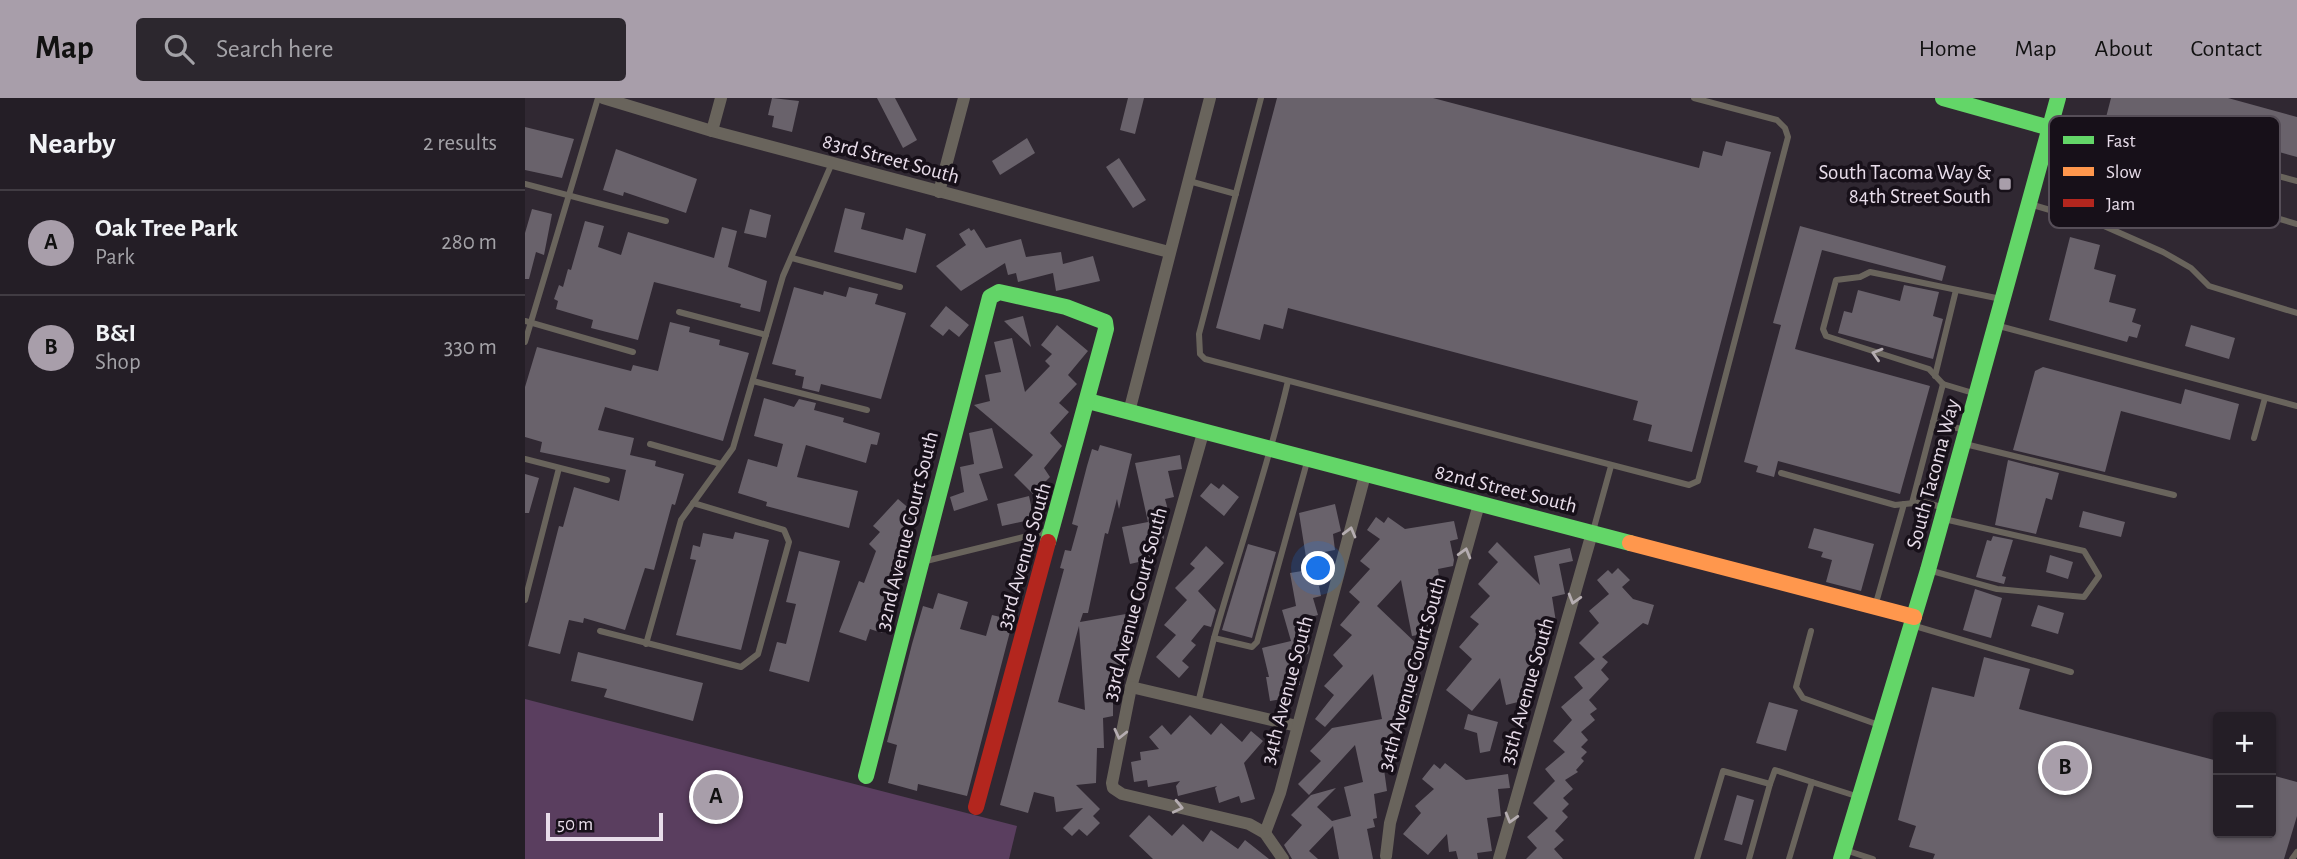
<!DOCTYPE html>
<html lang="en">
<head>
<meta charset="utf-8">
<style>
  :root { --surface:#241e26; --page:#2c272e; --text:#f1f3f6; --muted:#a3a2a7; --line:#413c43; --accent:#a89eaa }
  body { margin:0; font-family:"Alegreya Sans",sans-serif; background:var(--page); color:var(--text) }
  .controls { position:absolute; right:21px; bottom:21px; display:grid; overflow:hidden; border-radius:7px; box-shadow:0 2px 5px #0004 }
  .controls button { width:63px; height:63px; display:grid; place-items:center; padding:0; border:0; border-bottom:2px solid var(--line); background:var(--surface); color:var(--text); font:35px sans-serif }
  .scale { position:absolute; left:21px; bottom:18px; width:117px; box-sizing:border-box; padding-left:7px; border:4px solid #e8ddea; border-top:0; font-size:19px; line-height:24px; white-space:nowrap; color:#e8ddea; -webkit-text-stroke:5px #171019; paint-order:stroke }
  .you { position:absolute; left:794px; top:471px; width:24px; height:24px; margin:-18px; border:5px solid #fff; border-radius:50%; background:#1a73e8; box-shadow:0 0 0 10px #1a73e833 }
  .badge { display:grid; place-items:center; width:46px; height:46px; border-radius:50%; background:var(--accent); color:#111; font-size:23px; font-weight:700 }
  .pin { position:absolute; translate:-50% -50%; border:4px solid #fff; box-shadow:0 2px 7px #0006 }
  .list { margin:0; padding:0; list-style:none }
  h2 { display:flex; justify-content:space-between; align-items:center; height:91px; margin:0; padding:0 28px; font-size:30px }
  h2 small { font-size:23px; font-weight:400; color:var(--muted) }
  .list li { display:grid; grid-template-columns:46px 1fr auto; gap:21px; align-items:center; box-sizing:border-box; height:105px; padding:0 28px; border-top:2px solid var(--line) }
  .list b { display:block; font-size:26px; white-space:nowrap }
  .list p { margin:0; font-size:23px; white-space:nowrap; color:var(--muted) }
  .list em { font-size:23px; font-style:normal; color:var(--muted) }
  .icon { flex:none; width:38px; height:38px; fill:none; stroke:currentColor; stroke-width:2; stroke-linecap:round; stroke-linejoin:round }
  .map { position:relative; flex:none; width:1772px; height:761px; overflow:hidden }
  header { display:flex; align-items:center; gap:42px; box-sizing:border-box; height:98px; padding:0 35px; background:var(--accent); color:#111 }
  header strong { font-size:33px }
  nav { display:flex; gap:38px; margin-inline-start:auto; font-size:24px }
  .search { width:490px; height:63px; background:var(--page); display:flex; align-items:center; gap:18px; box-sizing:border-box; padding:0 24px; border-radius:7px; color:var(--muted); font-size:26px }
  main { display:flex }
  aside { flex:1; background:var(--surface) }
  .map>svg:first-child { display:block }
</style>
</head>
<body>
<header>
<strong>Map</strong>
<div class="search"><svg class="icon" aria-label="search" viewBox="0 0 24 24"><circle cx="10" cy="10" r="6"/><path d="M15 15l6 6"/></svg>Search here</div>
<nav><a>Home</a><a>Map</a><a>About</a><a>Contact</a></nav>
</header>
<main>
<aside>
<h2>Nearby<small>2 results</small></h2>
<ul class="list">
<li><span class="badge">A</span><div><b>Oak Tree Park</b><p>Park</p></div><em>280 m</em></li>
<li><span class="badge">B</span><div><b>B&amp;I</b><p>Shop</p></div><em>330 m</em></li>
</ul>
</aside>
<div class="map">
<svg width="1772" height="761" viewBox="0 0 1772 761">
  <rect width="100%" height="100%" fill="#302832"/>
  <polygon fill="#5a3e5f" points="0,601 492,728 484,761 0,761"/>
  <g fill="#69626b" fill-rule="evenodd">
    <polygon points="247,0 274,3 267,34 247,29 249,18 243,17"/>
    <polygon points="352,0 370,0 392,42 378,50"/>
    <polygon points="603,0 619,0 610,36 595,32"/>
    <polygon points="752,0 908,0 1174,70 1178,53 1197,58 1201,43 1246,54 1167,354 1123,343 1127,327 1108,322 1113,303 763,210 758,231 739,226 735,242 691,230"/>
    <polygon points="1586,0 1703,0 1772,19 1772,59 1643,23 1638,43 1599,32 1598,36 1578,31"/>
    <polygon points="0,29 49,41 37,80 0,72"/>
    <polygon points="502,40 510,55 475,77 467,63"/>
    <polygon points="91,51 172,81 161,115 99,94 98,98 78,92"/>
    <polygon points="594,60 621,102 608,110 581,69"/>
    <polygon points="320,110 340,115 336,131 378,142 381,130 401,136 391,175 309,154"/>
    <polygon points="7,111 27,116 19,157 11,154 4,181 0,181 0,135"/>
    <polygon points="225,111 246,117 241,140 219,135"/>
    <polygon points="60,123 79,128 73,149 96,157 103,134 189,160 197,129 212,133 203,169 242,183 235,214 215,209 216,206 129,184 113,242 66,230 68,222 31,211 33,203 29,201 34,187 38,189 43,171 46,172"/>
    <polygon points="1275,128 1421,168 1417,183 1297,152 1270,251 1405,288 1375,396 1253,363 1249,379 1231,374 1233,368 1219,364 1256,227 1248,225"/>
    <polygon points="444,130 446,133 449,131 461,150 496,141 501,159 536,154 538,166 568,158 575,183 531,193 528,175 493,184 491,175 483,177 480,165 436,193 411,168 441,147 434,136"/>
    <polygon points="1545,139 1575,147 1569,171 1591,177 1584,204 1611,211 1607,224 1616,227 1612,240 1604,238 1602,244 1524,222"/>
    <polygon points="1379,187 1414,194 1408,218 1418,221 1408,261 1313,235 1319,213 1327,215 1333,192 1375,203"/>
    <polygon points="269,189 298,197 299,193 321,199 324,189 353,196 350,206 381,215 356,301 296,286 294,294 277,290 279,279 270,277 271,272 247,266"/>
    <polygon points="421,208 444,227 434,239 424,231 418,238 405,228"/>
    <polygon points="498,218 506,249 479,223"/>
    <polygon points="145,224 165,229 164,234 195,242 194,247 224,255 198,343 80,309 73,332 109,340 105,357 131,363 130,368 159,376 150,407 147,406 129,472 120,470 100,532 59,520 58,525 44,522 35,556 3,548 34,428 38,429 49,389 94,403 101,372 15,354 17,344 0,339 0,289 12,249 106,273 108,267 133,273"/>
    <polygon points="532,227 563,253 543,277 552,286 534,305 544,314 525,335 537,348 519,370 525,379 508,396 489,377 508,357 449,307 465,303 460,277 476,274 469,244 487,240 500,294 525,268 520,263 527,256 516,247"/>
    <polygon points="1666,227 1710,240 1704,261 1660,248"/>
    <polygon points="1518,269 1656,306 1660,291 1714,306 1705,342 1596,313 1580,374 1488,352 1510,273"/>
    <polygon points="239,300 269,309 274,301 291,305 289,312 319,320 318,324 355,335 352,347 346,346 341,365 281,347 272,379 333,393 324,430 241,408 242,404 213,395 223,361 252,369 258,346 229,338"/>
    <polygon points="467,330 478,370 454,376 463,402 429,413 425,399 439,394 435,369 449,366 444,335"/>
    <path d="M575,347L607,356L594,411L592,401L583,436L580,435L563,515H558L555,524L601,516L606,554L596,555V591L588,592V618L578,620L579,650H572L571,685L551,687L575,711L568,718L575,725L562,738L554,731L547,738L538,730L558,710L531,714L529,699L509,694L503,715L475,707L539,471L535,470L540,452L546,453L553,428L547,426L562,368L567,351L573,353ZM554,528L560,612L533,604Z"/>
    <polygon points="655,357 657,371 643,373 649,399 640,401 643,412 636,413 639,441 625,427 631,460 605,466 597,429 623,424 610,365"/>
    <polygon points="1483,362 1534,375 1527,402 1521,400 1511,436 1470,427"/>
    <polygon points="0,376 14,380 4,415 0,415"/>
    <polygon points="686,385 694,391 698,386 714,399 699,418 675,398"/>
    <polygon points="504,398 509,421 477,428 472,406"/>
    <polygon points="373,401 393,418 374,439 386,450 366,471 375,475 360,512 364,513 357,535 345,531 341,543 314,534 334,483 339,485 351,453 344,446 355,434 348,428"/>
    <polygon points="810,406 816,433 808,436 810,452 794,455 800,486 794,488 796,498 788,500 793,517 778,521 785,550 783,556 770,559 775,587 767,588 769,599 745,603 741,579 744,579 737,550 766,543 757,512 771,508 765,475 783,472 774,415"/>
    <polygon points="1558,413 1600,424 1596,439 1554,429"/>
    <polygon points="851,419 859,425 863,419 880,431 929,423 933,441 925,443 929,462 928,468 913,471 917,503 906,505 909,534 887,538 876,482 852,508 894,548 899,566 888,569 892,597 880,599 883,626 867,629 871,662 858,664 862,693 849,696 852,720 848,721 850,729 842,731 848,761 814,761 808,728 784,753 793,761 767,761 759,747 777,727 766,717 786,697 811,690 792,709 807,723 826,718 819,689 838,684 830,647 784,697 773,686 796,663 785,653 807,630 857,621 848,576 800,629 790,621 809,597 799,588 818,568 808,557 827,537 815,527 835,504 824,494 845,471 835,463 855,441 842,432"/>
    <polygon points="1289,430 1349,446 1336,493 1301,484 1307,462 1296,459 1298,454 1283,450"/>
    <polygon points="210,434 244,442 216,552 151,537 171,462 165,461 168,447 175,449 178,435 208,441"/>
    <polygon points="1468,438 1488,442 1477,478 1481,479 1479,486 1451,479 1462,442 1466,443"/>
    <polygon points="972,444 1015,487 1009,458 1045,450 1048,463 1034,466 1040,496 1027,499 1031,524 1018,527 1022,558 1009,561 1013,587 998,591 1001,602 981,607 975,580 947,613 921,592 947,561 934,549 954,526 945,519 965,498 953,486 973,464 963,454"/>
    <polygon points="723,446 751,454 727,540 697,532"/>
    <polygon points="681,448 699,465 673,493 691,512 686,529 679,527 666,543 671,547 657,563 664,569 654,580 631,559 651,537 639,527 662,502 650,490 670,470 665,466"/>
    <polygon points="274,453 315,463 284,584 244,573 252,544 261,546 271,506 261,504"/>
    <polygon points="1525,457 1548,464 1543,481 1521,474"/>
    <polygon points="1093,470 1105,482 1097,489 1108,501 1129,507 1123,527 1118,525 1077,559 1083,564 1076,572 1084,581 1064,602 1072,611 1065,616 1070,622 1056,634 1063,642 1056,649 1062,654 1056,660 1059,663 1051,672 1053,674 1040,682 1048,691 1038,700 1044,706 1037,713 1043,719 1030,733 1039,742 1029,751 1038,761 1001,761 1012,750 1002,739 1023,720 1008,705 1030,683 1020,671 1040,654 1028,643 1047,622 1036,609 1058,590 1049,579 1070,561 1054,545 1074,525 1064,513 1084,496 1072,482 1083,472 1087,476"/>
    <polygon points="1450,491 1477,500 1466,540 1438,532"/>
    <polygon points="413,495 443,504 435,531 461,538 467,517 488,522 442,698 393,686 392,693 363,685 372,647 362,644 387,546 398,508 408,511"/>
    <polygon points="1513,507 1539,515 1533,536 1506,528"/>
    <polygon points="53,554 178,585 168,623 79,599 82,591 46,583"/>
    <polygon points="1459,559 1505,571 1494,611 1693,663 1693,735 1746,735 1746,677 1772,684 1772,718 1759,761 1408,761 1410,756 1384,749 1391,728 1373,722 1407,589 1449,599"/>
    <polygon points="1244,604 1273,612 1261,653 1231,645"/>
    <polygon points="943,616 973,624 965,653 955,655 952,635 939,631"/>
    <polygon points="665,617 686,637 696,625 717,644 726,633 738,643 719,665 730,701 716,705 714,698 694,705 690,690 692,688 653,698 651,688 655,683 623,689 622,682 609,684 606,664 616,662 615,654 634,651 624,639 637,627 646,637"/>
    <polygon points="920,665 941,682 983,676 985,690 973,691 976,718 962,720 967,753 952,755 953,761 933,761 931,753 924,754 922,736 903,757 878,736 896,715 890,708 909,691 897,681 909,666 915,671"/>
    <polygon points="1212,697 1229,702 1217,747 1199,742"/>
    <polygon points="624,717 647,738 658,726 678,744 686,732 713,751 720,742 744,761 628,761 604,738"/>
  </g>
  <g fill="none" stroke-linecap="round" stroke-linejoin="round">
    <g stroke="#69645c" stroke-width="6">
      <polyline points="736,0 674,236 675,256 680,261 1164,387 1173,383 1263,39 1260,30 1252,22 1169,0"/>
      <polyline points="1527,30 1654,52 1772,83"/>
      <polyline points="1575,39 1596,75 1772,126"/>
      <polyline points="664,83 711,96"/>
      <polyline points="0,86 141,123"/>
      <polyline points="1508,107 1579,128 1638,154 1666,170 1684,188 1772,215"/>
      <polyline points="267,160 375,189"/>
      <polyline points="154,214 241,237"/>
      <polyline points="0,223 108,254"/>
      <polyline points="1474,228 1772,308"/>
      <polyline points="0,244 73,0"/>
      <polyline points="1410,278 1431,192"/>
      <polyline points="228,283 342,312"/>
      <path d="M763,283C743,370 713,454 689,540L727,549L732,544L782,364"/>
      <polyline points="1448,295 1418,286 1404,271 1301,238 1298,231 1311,182 1335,179 1345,174 1476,201"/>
      <polyline points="1408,324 1440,332"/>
      <polyline points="1729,340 1740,300"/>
      <polyline points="125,346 196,366"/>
      <polyline points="1440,346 1649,397"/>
      <polyline points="0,361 82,382"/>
      <polyline points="1256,375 1370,407 1399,404 1416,409"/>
      <polyline points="1387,405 1418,286"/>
      <polyline points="1068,433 1086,368"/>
      <polyline points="401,463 523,433"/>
      <polyline points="1407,473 1472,491 1559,499 1574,478 1559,453 1419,421"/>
      <polyline points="0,502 34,370"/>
      <polyline points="1351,505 1379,406"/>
      <polyline points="1390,528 1546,574"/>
      <polyline points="75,533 216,569 233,556 264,444 259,432 168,405"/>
      <polyline points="1286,533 1271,589 1278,600 1354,627"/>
      <polyline points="121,546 156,422 208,350 258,178 307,65"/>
      <polyline points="673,605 689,540"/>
      <polyline points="1287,684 1331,698"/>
      <polyline points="1245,686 1250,672 1287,684 1264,761"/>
      <polyline points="1320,752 1348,761"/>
      <polyline points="1172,761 1198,673 1245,686 1224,761"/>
      <polyline points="1767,761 1772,754"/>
    </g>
    <g stroke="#69645c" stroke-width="12">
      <polyline points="78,0 187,33 644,154"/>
      <polyline points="187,33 196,0"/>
      <polyline points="414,94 439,0"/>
      <polyline points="604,314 685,0"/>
      <polyline points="678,335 606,589 587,685 588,690 597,696 724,726 740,735 758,761"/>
      <polyline points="606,589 772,628"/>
      <polyline points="740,735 755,695 840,377"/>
      <polyline points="861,758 865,725 954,406"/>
      <polyline points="974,761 1067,435"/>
    </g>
    <g stroke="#63d668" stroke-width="16">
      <polyline points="1418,0 1525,30"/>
      <polyline points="563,303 1105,445"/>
      <polyline points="341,678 465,199 474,194 541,209 580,224 581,231 523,444"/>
      <polyline points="1316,761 1403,472 1533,0"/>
    </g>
    <polyline stroke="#ff974d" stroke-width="16" points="1105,445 1389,519"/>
    <polyline stroke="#b3261e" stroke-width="16" points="451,709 523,444"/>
  </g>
  <defs><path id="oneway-chevron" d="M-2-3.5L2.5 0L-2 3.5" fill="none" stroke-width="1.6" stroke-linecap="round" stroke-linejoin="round" transform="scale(1.75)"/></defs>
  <g stroke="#b5adb1">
    <use href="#oneway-chevron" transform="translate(1352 256) rotate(-163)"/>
    <use href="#oneway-chevron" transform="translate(825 434) rotate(-75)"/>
    <use href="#oneway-chevron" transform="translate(940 455) rotate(-74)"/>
    <use href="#oneway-chevron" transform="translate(1049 501) rotate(106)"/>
    <use href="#oneway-chevron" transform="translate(595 636) rotate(103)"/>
    <use href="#oneway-chevron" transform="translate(653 709) rotate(13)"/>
    <use href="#oneway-chevron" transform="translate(986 720) rotate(106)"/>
  </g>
  <rect fill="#a89eaa" stroke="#171019" stroke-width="2.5" x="1473" y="79" width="14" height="14" rx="3.5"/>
  <g text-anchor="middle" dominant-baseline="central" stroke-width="7" stroke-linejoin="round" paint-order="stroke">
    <g font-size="21" fill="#e8ddea" stroke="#171019">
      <text transform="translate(366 61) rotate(15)">83rd Street South</text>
      <text transform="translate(1408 376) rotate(-75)">South Tacoma Way</text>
      <text transform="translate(981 391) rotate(14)">82nd Street South</text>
      <text transform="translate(382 433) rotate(-76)">32nd Avenue Court South</text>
      <text transform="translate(499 458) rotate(-74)">33rd Avenue South</text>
      <text transform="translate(610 506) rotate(-75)">33rd Avenue Court South</text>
      <text transform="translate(887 576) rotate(-74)">34th Avenue Court South</text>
      <text transform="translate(762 592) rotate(-75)">34th Avenue South</text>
      <text transform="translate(1002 593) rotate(-74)">35th Avenue South</text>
    </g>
    <g font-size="21" fill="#e8ddea" stroke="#171019" text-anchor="end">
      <text x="1466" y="74">South Tacoma Way &amp;<tspan x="1466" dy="24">84th Street South</tspan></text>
    </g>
  </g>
  <rect x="1524" y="18" width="231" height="112" rx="10" fill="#171019" stroke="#564e58" stroke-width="2"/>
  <rect x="1538" y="38" width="31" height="8" fill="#63d668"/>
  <rect x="1538" y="69" width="31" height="9" fill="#ff974d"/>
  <rect x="1538" y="101" width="31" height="8" fill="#b3261e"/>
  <g font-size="19" fill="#e8ddea">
    <text x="1581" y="49">Fast</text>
    <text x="1581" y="80">Slow</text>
    <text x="1581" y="112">Jam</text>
  </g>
</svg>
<div class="controls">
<button>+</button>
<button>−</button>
</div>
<div class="scale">50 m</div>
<div class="you"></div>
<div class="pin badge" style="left:191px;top:699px">A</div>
<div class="pin badge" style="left:1540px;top:670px">B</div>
</div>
</main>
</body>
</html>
